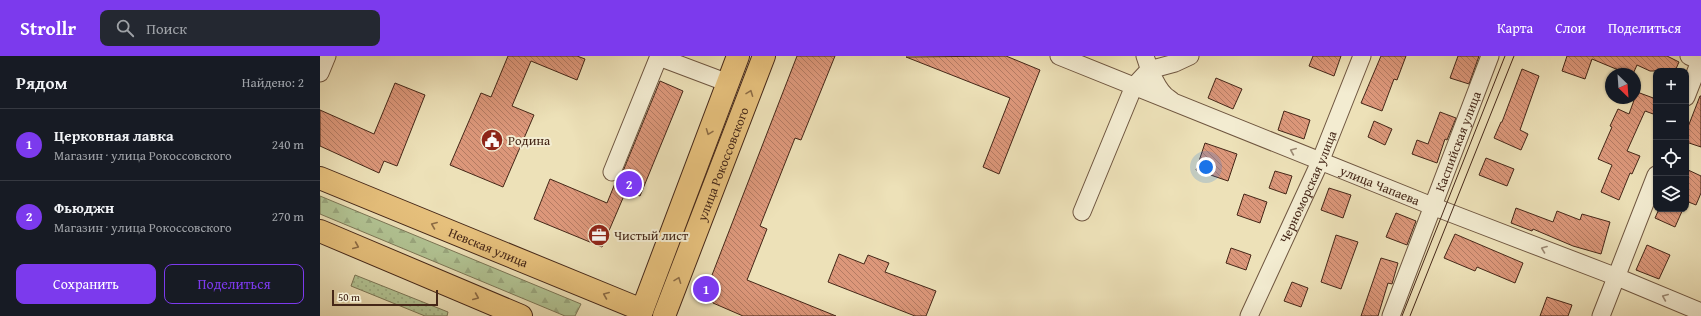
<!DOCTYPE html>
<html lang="ru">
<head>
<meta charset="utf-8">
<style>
  :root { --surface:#171b24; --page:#242831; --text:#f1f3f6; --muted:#9ea1a6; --line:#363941; --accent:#7c3aed }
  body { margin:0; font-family:"Gentium Book Plus",serif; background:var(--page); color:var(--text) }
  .controls { position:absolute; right:12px; top:12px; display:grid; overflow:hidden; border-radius:8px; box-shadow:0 1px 3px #0004 }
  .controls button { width:36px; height:36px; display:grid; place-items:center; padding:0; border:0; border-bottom:1px solid var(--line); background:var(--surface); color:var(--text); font:20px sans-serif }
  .compass { position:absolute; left:1285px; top:12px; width:36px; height:36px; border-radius:50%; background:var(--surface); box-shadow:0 1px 3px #0004; rotate:155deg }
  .scale { position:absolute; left:12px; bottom:10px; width:106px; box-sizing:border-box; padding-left:4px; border:2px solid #452718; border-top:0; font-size:11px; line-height:14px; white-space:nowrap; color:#452718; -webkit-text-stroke:3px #f3ecd1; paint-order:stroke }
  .you { position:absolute; left:886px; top:111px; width:14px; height:14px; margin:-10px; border:3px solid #fff; border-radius:50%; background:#1a73e8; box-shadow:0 0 0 6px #1a73e833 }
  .badge { display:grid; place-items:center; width:26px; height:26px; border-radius:50%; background:var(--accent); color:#fff; font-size:13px; font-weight:700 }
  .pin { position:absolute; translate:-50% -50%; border:2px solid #fff; box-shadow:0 1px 4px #0006 }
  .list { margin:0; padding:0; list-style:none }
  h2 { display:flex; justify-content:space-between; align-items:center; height:52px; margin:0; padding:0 16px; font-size:17px }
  h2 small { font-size:13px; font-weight:400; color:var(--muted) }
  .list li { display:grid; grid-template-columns:26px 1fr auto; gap:12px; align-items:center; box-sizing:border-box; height:72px; padding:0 16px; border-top:1px solid var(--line) }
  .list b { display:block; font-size:15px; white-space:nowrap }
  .list p { margin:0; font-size:13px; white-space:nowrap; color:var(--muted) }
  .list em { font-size:13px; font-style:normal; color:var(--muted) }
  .actions { display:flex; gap:8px; padding:12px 16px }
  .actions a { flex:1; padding:9px 0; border:1px solid var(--accent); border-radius:8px; text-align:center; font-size:14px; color:var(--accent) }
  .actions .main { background:var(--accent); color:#fff }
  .icon { flex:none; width:22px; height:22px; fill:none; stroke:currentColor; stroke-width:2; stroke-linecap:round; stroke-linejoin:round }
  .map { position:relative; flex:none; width:1381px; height:260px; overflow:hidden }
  header { display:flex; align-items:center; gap:24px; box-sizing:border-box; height:56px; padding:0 20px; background:var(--accent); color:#fff }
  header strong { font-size:19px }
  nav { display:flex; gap:22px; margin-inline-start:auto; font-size:14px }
  .search { width:280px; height:36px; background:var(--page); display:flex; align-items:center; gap:10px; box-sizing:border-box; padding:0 14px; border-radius:8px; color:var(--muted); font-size:15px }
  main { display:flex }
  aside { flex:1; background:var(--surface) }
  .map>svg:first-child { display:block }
</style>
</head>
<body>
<header>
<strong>Strollr</strong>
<div class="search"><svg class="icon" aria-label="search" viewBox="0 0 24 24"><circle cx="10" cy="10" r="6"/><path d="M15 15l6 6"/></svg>Поиск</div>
<nav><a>Карта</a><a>Слои</a><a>Поделиться</a></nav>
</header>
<main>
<aside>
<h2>Рядом<small>Найдено: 2</small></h2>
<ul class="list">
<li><span class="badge">1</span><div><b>Церковная лавка</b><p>Магазин · улица Рокоссовского</p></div><em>240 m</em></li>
<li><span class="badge">2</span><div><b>Фьюджн</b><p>Магазин · улица Рокоссовского</p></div><em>270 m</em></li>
</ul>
<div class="actions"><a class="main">Сохранить</a><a>Поделиться</a></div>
</aside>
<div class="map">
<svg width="1381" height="260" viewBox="0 0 1381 260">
  <defs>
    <pattern id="grass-dots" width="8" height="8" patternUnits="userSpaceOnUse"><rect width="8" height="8" fill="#b2c494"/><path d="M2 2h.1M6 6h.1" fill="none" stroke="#9aa87f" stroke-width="1.8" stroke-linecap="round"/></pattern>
    <pattern id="forest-firs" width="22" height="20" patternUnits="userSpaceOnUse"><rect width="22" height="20" fill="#b2c494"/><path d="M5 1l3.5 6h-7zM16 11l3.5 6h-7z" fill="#9aa87f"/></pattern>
    <pattern id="building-back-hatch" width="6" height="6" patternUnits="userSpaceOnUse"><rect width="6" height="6" fill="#dc977a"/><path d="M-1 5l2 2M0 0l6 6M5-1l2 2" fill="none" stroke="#b47b63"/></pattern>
  </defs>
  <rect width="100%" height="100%" fill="#ede1b8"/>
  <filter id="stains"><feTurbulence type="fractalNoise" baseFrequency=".005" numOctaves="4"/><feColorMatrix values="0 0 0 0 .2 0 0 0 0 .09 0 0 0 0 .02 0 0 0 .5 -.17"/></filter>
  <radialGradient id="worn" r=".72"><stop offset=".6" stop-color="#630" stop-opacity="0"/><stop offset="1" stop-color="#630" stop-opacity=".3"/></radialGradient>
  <polygon fill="url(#grass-dots)" stroke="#7c7656" points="35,219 128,256 127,260 105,260 31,230"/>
  <polygon fill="url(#forest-firs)" stroke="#7c7656" points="0,140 261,248 255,260 245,260 0,158"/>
  <g fill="url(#building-back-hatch)" stroke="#452718">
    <polygon points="188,0 257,0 265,3 257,24 211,5 192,50 214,59 183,131 130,109 161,37 171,41"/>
    <polygon points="477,0 515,0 481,84 475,82 440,170 447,173 427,224 516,260 423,260 393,247 387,232"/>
    <polygon points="686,0 720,14 679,118 663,111 690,42 586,1"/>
    <polygon points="993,0 1021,0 1014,20 989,10"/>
    <polygon points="1061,0 1086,0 1077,24 1074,23 1062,55 1041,47"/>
    <polygon points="1138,0 1159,0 1149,28 1130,22"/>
    <polygon points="1247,0 1347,0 1359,6 1355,15 1330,15 1317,9 1313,18 1308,18 1272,3 1265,23 1242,15"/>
    <polygon points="1202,13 1219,20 1200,74 1208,78 1201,94 1174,82 1181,66 1182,66"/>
    <polygon points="896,22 922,33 913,53 888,42"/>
    <polygon points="340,25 363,35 320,140 306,135 282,191 214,163 230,123 287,147 296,125 301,120"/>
    <polygon points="75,27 105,39 77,110 64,105 59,117 0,90 0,54 54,78"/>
    <polygon points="1317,36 1336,43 1336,59 1325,55 1307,95 1320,100 1312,118 1310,117 1299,144 1281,136 1292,109 1278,103 1292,71 1290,70 1298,53 1309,58"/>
    <polygon points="1380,40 1381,40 1381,91 1366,86 1366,76"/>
    <polygon points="964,55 990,64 984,83 958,74"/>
    <polygon points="1120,56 1136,62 1127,84 1125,83 1117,107 1092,98 1097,84 1108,88"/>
    <polygon points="1054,65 1072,73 1065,89 1048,81"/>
    <polygon points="885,87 917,98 908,125 876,114"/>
    <polygon points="1166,102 1194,113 1187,130 1159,119"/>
    <polygon points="1366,113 1381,120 1381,137 1376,149 1366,145"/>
    <polygon points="955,115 972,120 966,138 949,132"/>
    <polygon points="1009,132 1031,139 1023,162 1001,154"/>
    <polygon points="924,138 947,146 940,167 917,159"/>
    <polygon points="1196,152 1233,166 1237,155 1260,164 1262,158 1290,166 1281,198 1253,190 1213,173 1212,175 1191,167"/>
    <polygon points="1339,153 1363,153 1355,171 1335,162"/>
    <polygon points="1076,157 1096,165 1087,189 1066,181"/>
    <polygon points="1135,178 1203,207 1195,227 1157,211 1155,215 1124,202"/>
    <polygon points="1016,179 1038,186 1021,233 1001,226"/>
    <polygon points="1327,189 1350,199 1339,223 1316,214"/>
    <polygon points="911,192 931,199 926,214 906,207"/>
    <polygon points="519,198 544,208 548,199 569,207 565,216 616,235 606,260 595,260 508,226"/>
    <polygon points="1061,202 1078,207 1072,228 1068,227 1058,260 1041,260"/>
    <polygon points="972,226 988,232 981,251 964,245"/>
    <polygon points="1227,241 1252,249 1248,260 1220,260"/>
  </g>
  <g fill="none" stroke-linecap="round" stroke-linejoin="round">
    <g stroke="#6f5640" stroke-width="19">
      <g id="minor">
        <path id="s1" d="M739,0L1112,150L1297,221L1381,256"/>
        <path d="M825,0C829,13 838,37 850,43"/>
        <polyline points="339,1 408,27"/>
        <polyline points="0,17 7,0"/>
        <polyline points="1366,41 1380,5 1369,0"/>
        <polyline points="292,116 339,0"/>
        <polyline points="762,156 814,30 829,14 855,7 870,0"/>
        <path id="s2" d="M929,260L1000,106L1042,0"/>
        <path id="s3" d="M1071,260L1170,0"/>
        <polyline points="1281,260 1336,119"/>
      </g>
    </g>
    <g stroke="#452718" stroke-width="24">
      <g id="major">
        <path id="s4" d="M0,122L322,254"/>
        <polyline points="0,175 201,260"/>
      </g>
    </g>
    <g stroke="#452718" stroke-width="24">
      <g id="highway">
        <polyline points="320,260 418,0"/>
        <path id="s5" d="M344,260L444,0"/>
      </g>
    </g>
    <use href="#minor" stroke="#f3ecd1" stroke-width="17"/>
    <use href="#major" stroke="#e6c07c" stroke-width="22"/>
    <use href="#highway" stroke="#e6c07c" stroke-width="22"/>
    <g stroke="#452718" stroke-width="1">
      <polyline points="1082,260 1185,0"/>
      <polyline points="1090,260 1194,0"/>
    </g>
  </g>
  <defs><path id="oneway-chevron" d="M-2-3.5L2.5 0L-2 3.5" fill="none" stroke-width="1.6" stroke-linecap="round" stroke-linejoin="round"/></defs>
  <g stroke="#8d6c45">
    <use href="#oneway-chevron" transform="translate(430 37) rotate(-69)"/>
    <use href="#oneway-chevron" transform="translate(389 76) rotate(111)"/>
    <use href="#oneway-chevron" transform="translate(114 169) rotate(-158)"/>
    <use href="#oneway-chevron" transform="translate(36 190) rotate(23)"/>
    <use href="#oneway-chevron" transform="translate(358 224) rotate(-69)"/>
    <use href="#oneway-chevron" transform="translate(286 239) rotate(-158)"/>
    <use href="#oneway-chevron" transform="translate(156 241) rotate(23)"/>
  </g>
  <g stroke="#9c8a74">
    <use href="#oneway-chevron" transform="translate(973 95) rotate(-157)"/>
    <use href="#oneway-chevron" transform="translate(1224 193) rotate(-159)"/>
    <use href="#oneway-chevron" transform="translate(1345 241) rotate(-157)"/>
  </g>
  <defs>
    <g id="civic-disc" transform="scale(1.15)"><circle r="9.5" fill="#8f2418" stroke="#f3ecd1"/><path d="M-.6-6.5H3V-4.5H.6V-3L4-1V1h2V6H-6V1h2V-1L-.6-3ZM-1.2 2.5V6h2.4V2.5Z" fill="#fff"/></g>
    <g id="office-disc" transform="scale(1.15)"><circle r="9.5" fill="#8f2418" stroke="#f3ecd1"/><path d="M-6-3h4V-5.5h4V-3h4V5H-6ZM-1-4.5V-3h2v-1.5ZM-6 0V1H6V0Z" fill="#fff"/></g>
  </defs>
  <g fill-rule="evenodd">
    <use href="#civic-disc" x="172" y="84"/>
    <use href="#office-disc" x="279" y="179"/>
  </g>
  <g text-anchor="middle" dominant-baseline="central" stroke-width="4" stroke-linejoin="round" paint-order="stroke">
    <g font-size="13" fill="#452718" stroke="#f3ecd1" text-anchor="start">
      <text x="188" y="84">Родина</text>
      <text x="294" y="179">Чистый лист</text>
    </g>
    <g font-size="13" fill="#452718" stroke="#f3ecd1">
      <text stroke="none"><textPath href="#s3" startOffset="187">Каспийская улица</textPath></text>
      <text stroke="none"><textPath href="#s5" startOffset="163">улица Рокоссовского</textPath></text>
      <text stroke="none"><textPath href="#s1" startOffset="346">улица Чапаева</textPath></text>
      <text stroke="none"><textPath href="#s2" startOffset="142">Черноморская улица</textPath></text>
      <text stroke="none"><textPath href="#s4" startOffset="182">Невская улица</textPath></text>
    </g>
  </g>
  <rect width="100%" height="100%" filter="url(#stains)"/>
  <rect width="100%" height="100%" fill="url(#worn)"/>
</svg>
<div class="controls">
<button>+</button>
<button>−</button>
<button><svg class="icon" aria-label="locate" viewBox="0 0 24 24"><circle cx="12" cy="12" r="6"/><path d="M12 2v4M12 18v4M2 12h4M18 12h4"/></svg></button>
<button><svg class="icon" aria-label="layers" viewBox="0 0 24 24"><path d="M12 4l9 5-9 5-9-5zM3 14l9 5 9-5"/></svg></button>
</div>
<svg class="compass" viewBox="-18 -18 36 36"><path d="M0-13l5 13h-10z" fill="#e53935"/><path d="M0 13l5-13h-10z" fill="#9ea1a6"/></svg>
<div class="scale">50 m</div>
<div class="you"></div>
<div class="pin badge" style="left:386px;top:233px">1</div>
<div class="pin badge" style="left:309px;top:128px">2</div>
</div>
</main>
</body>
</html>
